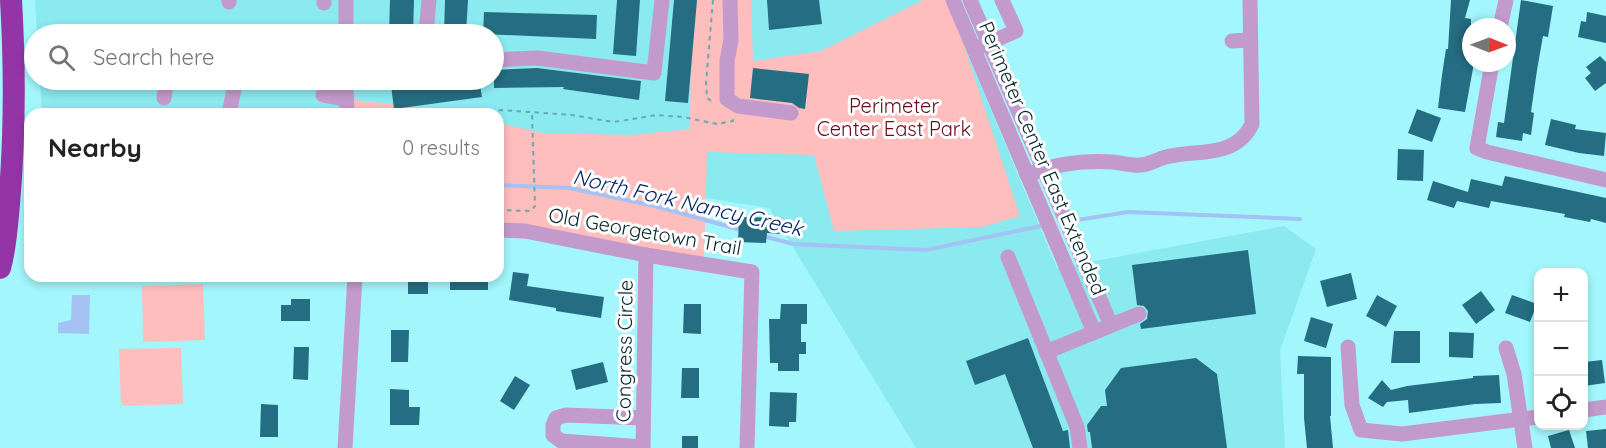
<!DOCTYPE html>
<html lang="en">
<head>
<meta charset="utf-8">
<style>
  :root { --surface:#fff; --page:#f2f2f2; --text:#222; --muted:#767676; --line:#e0e0e0 }
  body { margin:0; font-family:Quicksand,sans-serif; background:var(--page); color:var(--text) }
  .controls { position:absolute; right:18px; bottom:18px; display:grid; overflow:hidden; border-radius:12px; box-shadow:0 3px 9px #0003 }
  .controls button { width:54px; height:54px; display:grid; place-items:center; padding:0; border:0; border-bottom:2px solid var(--line); background:var(--surface); color:var(--text); font:30px sans-serif }
  .compass { position:absolute; left:1462px; top:18px; width:54px; height:54px; border-radius:50%; background:var(--surface); box-shadow:0 3px 9px #0003; rotate:91deg }
  .list { margin:0; padding:0; list-style:none }
  h2 { display:flex; justify-content:space-between; align-items:center; height:78px; margin:0; padding:0 24px; font-size:26px }
  h2 small { font-size:20px; font-weight:400; color:var(--muted) }
  .icon { flex:none; width:33px; height:33px; fill:none; stroke:currentColor; stroke-width:2; stroke-linecap:round; stroke-linejoin:round }
  .map { position:relative; flex:none; width:1606px; height:448px; overflow:hidden }
  .search { position:absolute; background:var(--surface); box-shadow:0 3px 9px #0003; left:24px; top:24px; width:480px; height:66px; display:flex; align-items:center; gap:15px; box-sizing:border-box; padding:0 21px; border-radius:33px; color:var(--muted); font-size:22px }
  .panel { position:absolute; background:var(--surface); box-shadow:0 3px 9px #0003; left:24px; top:108px; width:480px; height:174px; border-radius:18px }
  .map>svg:first-child { display:block }
</style>
</head>
<body>
<div class="map">
<svg width="1606" height="448" viewBox="0 0 1606 448">
  <rect width="100%" height="100%" fill="#a3f7fc"/>
  <polygon fill="#8aeaf0" points="35,0 945,0 1057,268 1284,226 1316,249 1280,351 1285,448 916,448 769,208 498,165 498,114 42,114 40,80 494,80 494,34 37,34"/>
  <g fill="#fdbebd">
    <polygon points="691,0 751,0 753,61 821,51 923,0 949,0 1020,216 982,227 834,231 814,155 707,152 704,262 646,251 498,236 498,123 544,133 630,135 690,129"/>
    <polygon points="346,99 428,108 457,114 347,114"/>
    <polygon points="203,284 205,340 143,342 142,286"/>
    <polygon points="181,348 183,404 121,406 119,349"/>
  </g>
  <polygon fill="#a4c2f3" points="72,295 90,295 89,334 58,333 58,323 71,320"/>
  <g fill="none" stroke-linecap="round" stroke-linejoin="round">
    <g stroke="#a4c2f3" stroke-width="4">
      <polyline points="498,185 569,188 655,206 741,230"/>
      <polyline points="1071,221 1128,212 1300,219"/>
      <polyline points="763,236 793,244 926,250 1045,225"/>
    </g>
  </g>
  <g fill="#256d82">
    <polygon points="390,0 414,0 413,34 389,34"/>
    <polygon points="445,0 468,0 466,34 444,34"/>
    <polygon points="617,0 640,0 636,56 613,54"/>
    <polygon points="674,0 697,0 688,103 665,101"/>
    <polygon points="767,0 819,0 822,24 769,30"/>
    <polygon points="1451,0 1470,0 1465,18 1471,19 1471,63 1474,63 1465,112 1438,108 1442,75 1446,49 1448,49"/>
    <polygon points="1521,0 1553,6 1548,37 1543,36 1537,70 1531,112 1534,113 1531,135 1523,133 1522,141 1496,137 1498,122 1504,123"/>
    <polygon points="484,12 597,15 596,39 483,34"/>
    <polygon points="1587,12 1606,16 1606,43 1578,37 1581,21 1586,22"/>
    <polygon points="1600,56 1606,62 1606,83 1595,91 1585,78 1591,73 1586,67"/>
    <polygon points="537,68 641,81 639,100 563,89 564,87 494,88 494,70"/>
    <polygon points="753,68 809,74 805,109 799,108 792,103 750,98"/>
    <polygon points="430,80 479,80 482,97 394,109 391,85"/>
    <polygon points="1417,109 1441,118 1432,142 1408,133"/>
    <polygon points="1551,119 1576,125 1575,129 1606,133 1604,156 1579,153 1545,145"/>
    <polygon points="1398,149 1424,150 1423,181 1397,180"/>
    <polygon points="1505,176 1606,198 1606,223 1591,219 1590,222 1564,217 1565,214 1491,201 1489,208 1457,201 1454,208 1427,200 1433,181 1468,192 1471,179 1502,186"/>
    <polygon points="739,217 782,218 781,234 767,233 766,243 738,242"/>
    <polygon points="1248,250 1256,314 1141,329 1140,324 1147,319 1148,311 1144,306 1137,305 1132,265"/>
    <polygon points="513,272 529,274 527,286 604,297 601,318 556,311 556,308 509,300"/>
    <polygon points="1351,273 1357,299 1327,307 1320,281"/>
    <rect x="408" y="276" width="20" height="18"/>
    <rect x="450" y="276" width="38" height="14"/>
    <polygon points="1481,291 1495,310 1476,324 1462,305"/>
    <polygon points="1377,295 1397,306 1386,327 1366,316"/>
    <polygon points="1512,295 1537,304 1530,322 1505,313"/>
    <polygon points="291,299 310,299 310,321 281,321 281,305 291,305"/>
    <polygon points="684,304 701,304 701,334 683,333"/>
    <polygon points="781,304 807,304 807,324 801,324 801,342 806,342 806,354 799,354 799,371 778,371 778,363 770,363 769,319 780,319"/>
    <polygon points="1311,317 1333,324 1326,348 1304,341"/>
    <polygon points="391,330 409,330 408,362 391,362"/>
    <polygon points="1394,331 1420,331 1420,363 1391,363"/>
    <polygon points="1449,332 1474,333 1473,358 1449,357"/>
    <polygon points="1028,338 1063,431 1068,430 1070,448 1033,448 1005,374 975,385 966,361"/>
    <polygon points="294,347 309,347 308,380 293,379"/>
    <polygon points="1298,356 1331,357 1331,416 1330,416 1333,448 1307,448 1304,418 1304,374 1297,374"/>
    <polygon points="1196,358 1217,374 1227,448 1092,448 1090,432 1088,432 1087,425 1101,406 1107,406 1105,390 1121,368"/>
    <polygon points="1602,360 1605,383 1584,386 1584,362"/>
    <polygon points="603,362 608,382 576,390 571,370"/>
    <polygon points="682,368 699,368 699,398 681,398"/>
    <polygon points="1499,375 1501,403 1475,404 1409,413 1408,400 1387,402 1383,407 1368,398 1382,380 1391,390 1407,386 1473,378 1473,376"/>
    <polygon points="515,376 530,385 514,410 500,401"/>
    <polygon points="390,389 409,390 409,407 420,407 419,425 390,425"/>
    <polygon points="770,392 797,393 796,422 789,422 789,427 769,426"/>
    <polygon points="261,404 278,405 278,437 260,437"/>
    <polygon points="1606,429 1606,448 1588,448 1586,431"/>
    <polygon points="1569,430 1575,448 1551,448 1548,436"/>
    <rect x="682" y="436" width="16" height="12"/>
  </g>
  <g fill="none" stroke-linecap="round" stroke-linejoin="round">
    <g stroke="#68abaf" stroke-width="2" stroke-dasharray="4.5 4.5" stroke-linecap="butt">
      <polyline points="713,0 706,83 707,98 714,103"/>
      <polyline points="481,114 501,110 572,115 614,122 656,115 683,117 717,124 733,121 733,117"/>
      <polyline points="498,210 531,211 535,206 532,113"/>
    </g>
    <g stroke="#c39acc" stroke-width="15">
      <polyline points="346,0 346,34"/>
      <polyline points="730,0 731,40 727,61 727,99 738,106 791,113"/>
      <polyline points="953,0 1094,332"/>
      <polyline points="970,0 1111,325"/>
      <polyline points="229,2 229,0"/>
      <polyline points="324,3 324,0"/>
      <polyline points="1500,27 1506,0"/>
      <polyline points="426,34 429,0"/>
      <polyline points="1232,41 1250,40"/>
      <polyline points="980,47 1016,31 1002,0"/>
      <polyline points="494,60 537,58 654,73 662,0"/>
      <polyline points="1492,63 1477,148 1487,152 1606,180"/>
      <polyline points="346,80 347,114"/>
      <polyline points="323,95 346,99"/>
      <polyline points="164,98 167,80"/>
      <polyline points="230,109 236,80"/>
      <path d="M1027,175C1054,164 1084,160 1113,162C1122,163 1131,166 1140,165C1150,165 1157,159 1166,157C1196,149 1236,159 1252,124L1250,0"/>
      <polyline points="498,230 525,231 646,255 752,272 747,448"/>
      <polyline points="1008,257 1077,427 1080,448"/>
      <polyline points="1348,347 1352,405 1361,430 1402,434 1538,417"/>
      <polyline points="1506,348 1514,374 1525,448"/>
      <polyline points="1046,352 1139,314"/>
      <polyline points="1584,410 1606,407"/>
      <polyline points="643,447 561,441 553,435 553,425 556,418 566,415 643,418"/>
      <polyline points="345,448 355,276"/>
      <polyline points="643,448 646,255"/>
    </g>
    <path stroke="#9435a7" stroke-width="22" d="M0,268C6,247 7,225 9,204C15,136 15,68 11,0"/>
  </g>
  <g text-anchor="middle" dominant-baseline="central" stroke-width="6" stroke-linejoin="round" paint-order="stroke">
    <g font-size="20" fill="#690919" stroke="#fff">
      <text x="894" y="105">Perimeter<tspan x="894" dy="23">Center East Park</tspan></text>
    </g>
    <g font-size="20" fill="#012628" stroke="#fff">
      <text transform="translate(1043 158) rotate(67)">Perimeter Center East Extended</text>
      <text transform="translate(645 231) rotate(10)">Old Georgetown Trail</text>
      <text transform="translate(624 351) rotate(-89)">Congress Circle</text>
    </g>
    <g font-size="21" font-style="italic" fill="#002568" stroke="#fff">
      <text transform="translate(688 202) rotate(13)">North Fork Nancy Creek</text>
    </g>
  </g>
</svg>
<div class="controls">
<button>+</button>
<button>−</button>
<button><svg class="icon" aria-label="locate" viewBox="0 0 24 24"><circle cx="12" cy="12" r="6"/><path d="M12 2v4M12 18v4M2 12h4M18 12h4"/></svg></button>
</div>
<svg class="compass" viewBox="-18 -18 36 36"><path d="M0-13l5 13h-10z" fill="#e53935"/><path d="M0 13l5-13h-10z" fill="#767676"/></svg>
<div class="search"><svg class="icon" aria-label="search" viewBox="0 0 24 24"><circle cx="10" cy="10" r="6"/><path d="M15 15l6 6"/></svg>Search here</div>
<section class="panel">
<h2>Nearby<small>0 results</small></h2>
<ul class="list">
</ul>
</section>
</div>
</body>
</html>
